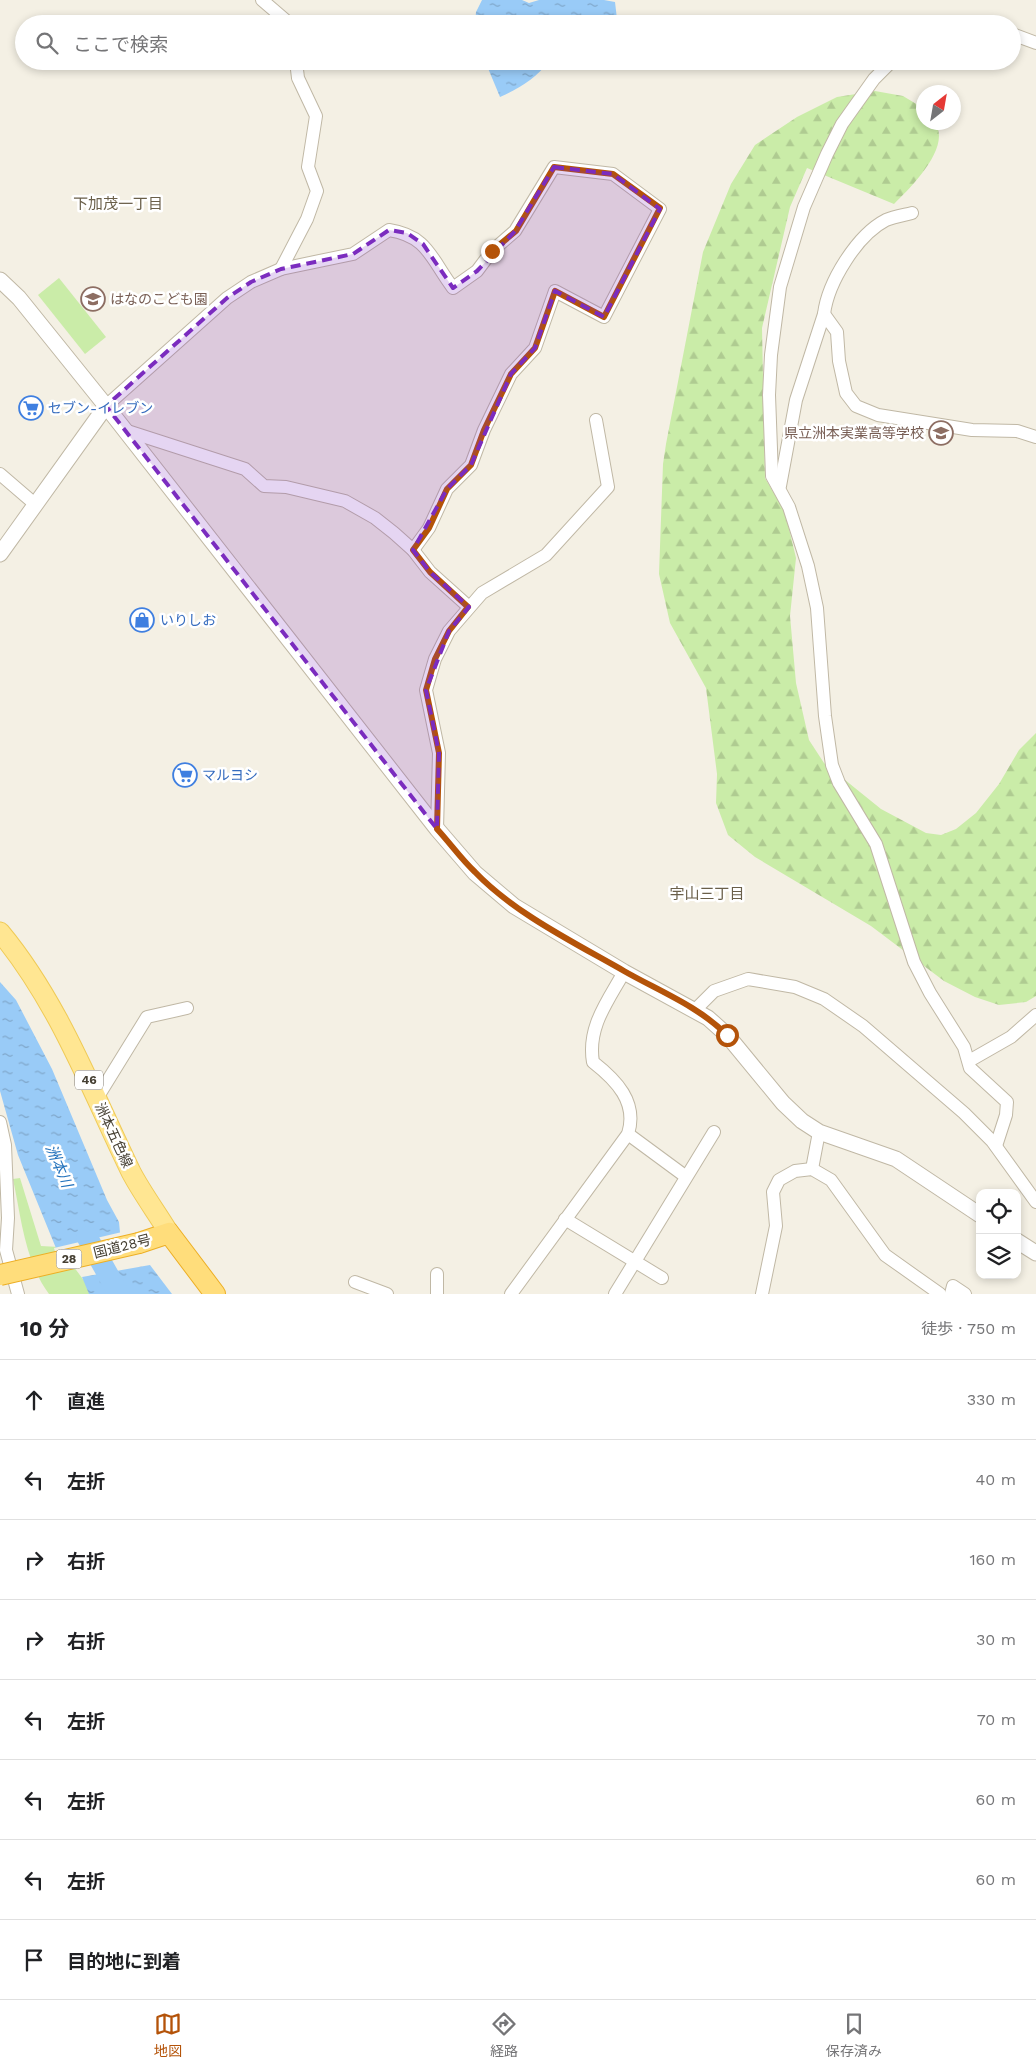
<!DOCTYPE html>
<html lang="ja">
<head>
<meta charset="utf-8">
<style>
  :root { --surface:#fff; --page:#f2f2f2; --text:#202124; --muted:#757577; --line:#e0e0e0; --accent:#b45309 }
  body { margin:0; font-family:"Work Sans","Noto Sans JP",sans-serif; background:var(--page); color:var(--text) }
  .controls { position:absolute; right:15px; bottom:15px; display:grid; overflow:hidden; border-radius:10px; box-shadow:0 2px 8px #0003 }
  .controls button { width:45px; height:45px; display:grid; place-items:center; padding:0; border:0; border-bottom:1px solid var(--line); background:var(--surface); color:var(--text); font:25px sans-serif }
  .compass { position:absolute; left:916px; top:85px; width:45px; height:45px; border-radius:50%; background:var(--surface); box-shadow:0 2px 8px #0003; rotate:31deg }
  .stop { position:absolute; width:15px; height:15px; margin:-11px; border:4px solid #b45309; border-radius:50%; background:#fff }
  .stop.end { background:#b45309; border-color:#fff; box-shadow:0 1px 5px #0008 }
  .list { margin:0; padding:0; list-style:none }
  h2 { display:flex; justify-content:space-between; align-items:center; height:65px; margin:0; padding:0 20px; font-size:21px }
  h2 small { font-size:16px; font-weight:400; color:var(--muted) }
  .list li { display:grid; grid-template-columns:32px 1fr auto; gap:15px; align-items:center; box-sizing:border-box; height:80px; padding:0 20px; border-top:1px solid var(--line) }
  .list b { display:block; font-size:19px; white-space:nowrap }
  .list em { font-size:16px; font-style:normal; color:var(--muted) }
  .icon { flex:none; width:28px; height:28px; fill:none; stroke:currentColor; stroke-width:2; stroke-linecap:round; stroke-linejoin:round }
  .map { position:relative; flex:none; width:1036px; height:1294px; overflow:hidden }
  .search { position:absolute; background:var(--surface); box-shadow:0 2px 8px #0003; left:15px; right:15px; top:15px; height:55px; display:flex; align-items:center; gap:12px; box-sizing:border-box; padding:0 18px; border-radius:28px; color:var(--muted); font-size:19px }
  .sheet { height:705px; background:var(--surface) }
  nav { display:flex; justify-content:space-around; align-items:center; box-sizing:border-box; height:70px; border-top:1px solid var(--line); background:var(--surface); font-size:14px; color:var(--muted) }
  nav a { display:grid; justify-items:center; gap:2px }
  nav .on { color:var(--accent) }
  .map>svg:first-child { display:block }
</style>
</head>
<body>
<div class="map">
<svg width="1036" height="1294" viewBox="0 0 1036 1294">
  <defs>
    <pattern id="forest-firs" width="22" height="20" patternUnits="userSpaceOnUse" patternTransform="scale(1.25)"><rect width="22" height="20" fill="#caeca8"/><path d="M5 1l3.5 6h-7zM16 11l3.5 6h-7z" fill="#afcb91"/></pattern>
    <pattern id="water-ripples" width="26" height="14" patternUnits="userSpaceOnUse" patternTransform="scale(1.25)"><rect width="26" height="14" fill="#99cbf7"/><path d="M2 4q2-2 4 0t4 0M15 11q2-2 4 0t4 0" fill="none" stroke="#7fa6c9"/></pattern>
  </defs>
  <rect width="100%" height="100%" fill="#f4f0e4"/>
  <g fill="#caeca8">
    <polygon points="59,278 106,337 85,354 38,295"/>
    <path d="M20,1178L41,1246L59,1247L94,1294H49C25,1262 21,1217 13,1179Z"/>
  </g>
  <path fill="url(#forest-firs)" d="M875,91L903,96L923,108L924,122L935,123C952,147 910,188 894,204L807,168L790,207L762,328L765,478L785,512L796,558L790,616L796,683L809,740L824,763L881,809L926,833L941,835L956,829L976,813L999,784L1019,750L1036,733V996L1026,1002L999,1005L975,997L944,981L871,926L755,857L728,835L716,803L717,774L706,688L670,623L659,574L663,464L666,444L703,252L731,184L755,145L797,117L837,97Z"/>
  <g fill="url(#water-ripples)">
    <polygon points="482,0 522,0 529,3 539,0 604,0 615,2 617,19 604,24 475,24 476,12"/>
    <path d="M485,61H549C537,78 518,89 500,97Z"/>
    <polygon points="0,982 16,1000 52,1069 107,1200 119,1222 121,1243 60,1258 18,1155 0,1091"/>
    <polygon points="150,1265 172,1294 89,1294 82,1277"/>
  </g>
  <polygon fill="#f4f0e4" points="122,1232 123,1244 57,1259 54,1248"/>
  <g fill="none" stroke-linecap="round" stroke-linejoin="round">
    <polyline stroke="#99cbf7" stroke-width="21" points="87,1237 119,1294"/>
    <g stroke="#c0b8a5" stroke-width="14">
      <g id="minor">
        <polyline points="262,0 290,24"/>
        <polyline points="976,24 986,24"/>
        <polyline points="1012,34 1036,43"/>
        <polyline points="892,61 874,79 842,124 827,154 804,207 780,287 771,355 769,395 772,476 789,507 808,566 817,608 825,716 832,765 839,783 876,844 914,962 930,993 964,1047 970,1068 1007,1102 1006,1115 996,1146"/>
        <polyline points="281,269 307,219 317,191 308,167 316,116 298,78 296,61"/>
        <polyline points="824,314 837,332 839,361 846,393 856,406 878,415 972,430 1017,431 1036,437"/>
        <path d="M106,406L227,298L251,282L281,269L353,254L389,230C428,236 431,259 453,288L477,271L492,251L515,231L554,167L613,174L660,209L604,317L555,291L535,348L511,374L484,430L471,465L447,489L429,528L413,550"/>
        <polyline points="124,430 245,469 264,486 286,487 345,501 375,518 394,533 413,550 430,572 469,607"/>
        <polyline points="0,474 36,505"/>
        <path d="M780,486L796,400L824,314C828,282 857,235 886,220C893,217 904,215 912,213"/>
        <polyline points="437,829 439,753 426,690 435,659 449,631 482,593 546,555 608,487 596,420"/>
        <polyline points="695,1010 714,991 748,979 795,987 824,999 863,1026 964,1113 992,1141 1036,1202"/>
        <polyline points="969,1061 1011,1037 1036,1015"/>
        <polyline points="97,1098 147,1017 187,1008"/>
        <polyline points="0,1122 5,1145 8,1218 6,1250 18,1294"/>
        <polyline points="628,1134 685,1176"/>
        <polyline points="812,1169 819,1132"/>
        <polyline points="565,1219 662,1278"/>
        <polyline points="355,1282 387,1294"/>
        <polyline points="437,1294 437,1274"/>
        <path d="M511,1294L628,1134C638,1102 616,1080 593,1062C587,1027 608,1001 624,972"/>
        <polyline points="615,1294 714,1132"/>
        <polyline points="762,1294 776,1226 773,1192 779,1180 795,1171 812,1169 831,1180 885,1255 940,1294"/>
        <polyline points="951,1294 953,1286 965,1294"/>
      </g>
    </g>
    <g stroke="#c0b8a5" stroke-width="17">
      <g id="tertiary">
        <polyline points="0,280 19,298 106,406 437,829 475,873 514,906 624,972 708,1018 727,1035 783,1103 802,1121 819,1132 896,1159 980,1215"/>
        <polyline points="0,554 106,406"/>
        <polyline points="1017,1241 1036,1253"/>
      </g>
    </g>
    <g stroke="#efca56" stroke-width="21">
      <path id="primary" d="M0,932C59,1003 91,1090 131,1172C142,1193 157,1213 169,1233"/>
    </g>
    <g stroke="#edaf25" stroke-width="22">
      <polyline id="trunk" points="139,1243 169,1233 215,1294"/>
    </g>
    <use href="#minor" stroke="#fff" stroke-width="12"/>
    <use href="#tertiary" stroke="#fff" stroke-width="15"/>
    <use href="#primary" stroke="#ffe692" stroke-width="19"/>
    <use href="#trunk" stroke="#ffdd7b" stroke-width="20"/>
    <g stroke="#edaf25" stroke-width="22" stroke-linecap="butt">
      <polyline id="trunk-bridge" points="0,1275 139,1243"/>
    </g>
    <use href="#trunk-bridge" stroke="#ffdd7b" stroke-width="20"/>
  </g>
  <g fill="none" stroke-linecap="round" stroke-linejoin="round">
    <path stroke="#b45309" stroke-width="6" d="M492,251L516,231L554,167L613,174L660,208L604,317L555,291L535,348L511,374L484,430L471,465L447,489L429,528L413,550L430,572L468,607L449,631L435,659L426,690L439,753L437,829C450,843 461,859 475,872C514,913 575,943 624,971C659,991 698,1006 727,1035"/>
  </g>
  <path fill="#7b2cbf" fill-opacity="0.2" stroke="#7b2cbf" stroke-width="4" stroke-dasharray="10 6" stroke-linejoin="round" d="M554,167L613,174L660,209L604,317L555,291L535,348L511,374L471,465L447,489L413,550L430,572L469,607L449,631L426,690L439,753L437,829L106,406L227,298L251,282L281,269L353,254L389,230L407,233L423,244L453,288L477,271L515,231Z"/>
  <defs>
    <g id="school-ring" transform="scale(1.25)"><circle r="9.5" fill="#fff" stroke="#8d6e63" stroke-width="1.5"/><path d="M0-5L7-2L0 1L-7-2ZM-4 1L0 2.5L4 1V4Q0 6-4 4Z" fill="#8d6e63"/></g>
    <g id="supermarket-ring" transform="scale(1.25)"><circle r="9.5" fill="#fff" stroke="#3f7fe0" stroke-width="1.5"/><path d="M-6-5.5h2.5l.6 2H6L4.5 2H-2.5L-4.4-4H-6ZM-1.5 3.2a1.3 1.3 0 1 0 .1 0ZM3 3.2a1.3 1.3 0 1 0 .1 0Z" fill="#3f7fe0"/></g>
    <g id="shop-ring" transform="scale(1.25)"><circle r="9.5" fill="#fff" stroke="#3f7fe0" stroke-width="1.5"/><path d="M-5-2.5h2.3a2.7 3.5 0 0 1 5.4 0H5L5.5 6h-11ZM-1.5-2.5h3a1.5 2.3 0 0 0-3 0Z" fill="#3f7fe0"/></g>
  </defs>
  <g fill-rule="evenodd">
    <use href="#school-ring" x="93" y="299"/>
    <use href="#supermarket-ring" x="31" y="408"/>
    <use href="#school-ring" x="941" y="433"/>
    <use href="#shop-ring" x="142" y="620"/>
    <use href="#supermarket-ring" x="185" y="775"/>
  </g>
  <g text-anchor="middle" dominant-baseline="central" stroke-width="5" stroke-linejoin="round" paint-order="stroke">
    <g fill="#fff" stroke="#7e7970" stroke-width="1">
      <rect x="75" y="1070.5" width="28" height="19" rx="4"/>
      <rect x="56.5" y="1249.5" width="25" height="19" rx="4"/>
    </g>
    <g font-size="12" font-weight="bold" fill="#464033">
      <text x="89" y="1080">46</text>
      <text x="69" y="1259">28</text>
    </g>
    <g font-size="14" fill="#785e54" stroke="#fff" text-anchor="start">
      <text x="110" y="299">はなのこども園</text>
      <text x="924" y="433" text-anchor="end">県立洲本実業高等学校</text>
    </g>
    <g font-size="14" fill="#366cbe" stroke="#fff" text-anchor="start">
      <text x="48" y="408">セブン-イレブン</text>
      <text x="160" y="620">いりしお</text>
      <text x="202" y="775">マルヨシ</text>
    </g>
    <g font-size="14" fill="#464033" stroke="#fff">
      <text transform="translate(114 1135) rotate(65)">洲本五色線</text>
      <text transform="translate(122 1246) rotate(-14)">国道28号</text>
    </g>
    <g font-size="15" fill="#6a5f49" stroke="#fff">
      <text x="118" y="204">下加茂一丁目</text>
      <text x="707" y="894">宇山三丁目</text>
    </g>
    <g font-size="15" font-style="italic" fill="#2272bc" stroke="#fff">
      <text transform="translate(59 1166) rotate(67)">洲本川</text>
    </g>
  </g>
</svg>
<div class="controls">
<button><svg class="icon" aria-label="locate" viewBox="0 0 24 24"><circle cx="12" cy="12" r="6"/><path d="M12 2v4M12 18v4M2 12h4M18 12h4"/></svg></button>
<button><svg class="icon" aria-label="layers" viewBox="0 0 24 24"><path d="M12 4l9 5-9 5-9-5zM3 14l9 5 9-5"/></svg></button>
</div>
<svg class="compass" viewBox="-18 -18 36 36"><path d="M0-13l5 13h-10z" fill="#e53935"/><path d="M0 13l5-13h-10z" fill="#757577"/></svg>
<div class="stop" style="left:727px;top:1035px"></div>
<div class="stop end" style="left:492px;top:251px"></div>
<div class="search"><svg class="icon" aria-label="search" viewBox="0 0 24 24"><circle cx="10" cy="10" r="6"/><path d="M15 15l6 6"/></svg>ここで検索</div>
</div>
<section class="sheet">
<h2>10 分<small>徒歩 · 750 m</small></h2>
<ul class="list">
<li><svg class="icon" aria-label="ahead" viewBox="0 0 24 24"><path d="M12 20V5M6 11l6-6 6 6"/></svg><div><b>直進</b></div><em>330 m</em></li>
<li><svg class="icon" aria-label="left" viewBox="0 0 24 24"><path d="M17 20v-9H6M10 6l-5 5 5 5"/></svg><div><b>左折</b></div><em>40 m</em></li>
<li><svg class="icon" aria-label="right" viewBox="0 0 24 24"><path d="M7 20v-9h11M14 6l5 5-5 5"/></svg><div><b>右折</b></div><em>160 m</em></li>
<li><svg class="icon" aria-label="right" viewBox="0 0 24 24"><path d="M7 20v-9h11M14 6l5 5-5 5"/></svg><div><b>右折</b></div><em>30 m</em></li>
<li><svg class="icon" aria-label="left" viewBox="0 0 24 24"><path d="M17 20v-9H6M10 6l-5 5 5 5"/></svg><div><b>左折</b></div><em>70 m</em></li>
<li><svg class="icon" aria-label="left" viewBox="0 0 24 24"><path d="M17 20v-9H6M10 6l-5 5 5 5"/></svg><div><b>左折</b></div><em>60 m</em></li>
<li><svg class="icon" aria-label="left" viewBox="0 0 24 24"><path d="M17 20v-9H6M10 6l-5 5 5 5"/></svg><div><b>左折</b></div><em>60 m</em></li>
<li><svg class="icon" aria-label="arrive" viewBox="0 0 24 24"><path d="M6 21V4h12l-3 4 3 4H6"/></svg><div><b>目的地に到着</b></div></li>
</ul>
</section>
<nav>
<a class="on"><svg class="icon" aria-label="map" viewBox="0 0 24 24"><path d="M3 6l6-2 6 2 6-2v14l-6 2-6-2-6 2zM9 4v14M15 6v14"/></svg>地図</a>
<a><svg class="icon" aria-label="directions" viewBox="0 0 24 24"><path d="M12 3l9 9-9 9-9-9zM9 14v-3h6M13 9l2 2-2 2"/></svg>経路</a>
<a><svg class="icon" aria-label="saved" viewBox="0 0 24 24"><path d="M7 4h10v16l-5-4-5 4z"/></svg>保存済み</a>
</nav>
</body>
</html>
